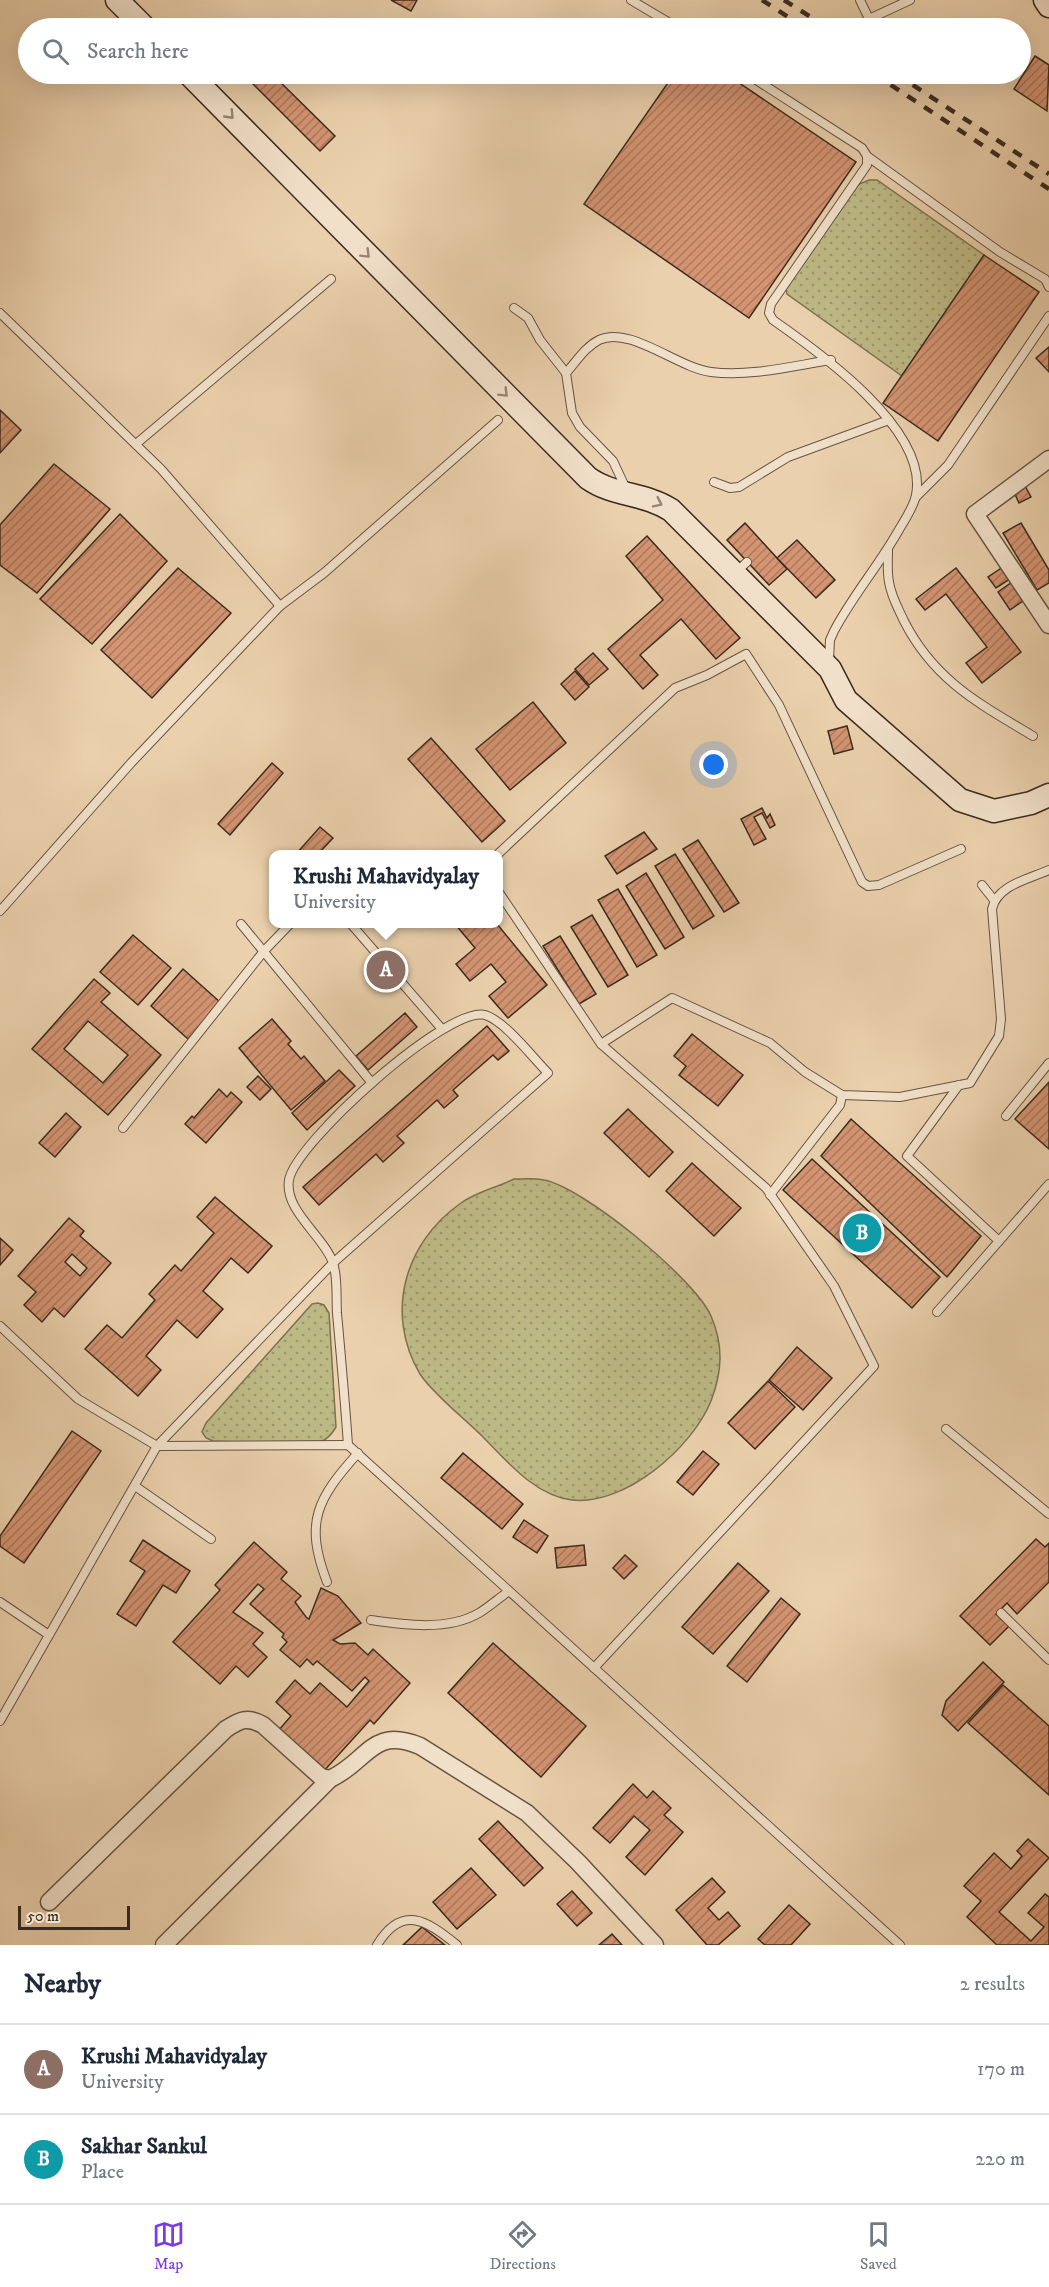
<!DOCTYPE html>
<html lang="en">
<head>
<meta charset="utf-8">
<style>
  :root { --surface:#fff; --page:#f6f6f7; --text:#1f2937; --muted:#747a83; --line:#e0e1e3; --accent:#7c3aed }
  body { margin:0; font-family:"IM FELL DW Pica",serif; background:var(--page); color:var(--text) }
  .scale { position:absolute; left:18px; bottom:15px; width:112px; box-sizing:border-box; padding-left:6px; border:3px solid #3b2b1f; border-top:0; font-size:16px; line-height:21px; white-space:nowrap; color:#3b2b1f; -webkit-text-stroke:4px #f1e0c9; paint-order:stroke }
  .you { position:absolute; left:714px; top:765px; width:21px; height:21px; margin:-15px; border:4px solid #fff; border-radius:50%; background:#1a73e8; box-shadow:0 0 0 9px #1a73e833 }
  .badge { display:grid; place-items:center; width:39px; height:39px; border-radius:50%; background:var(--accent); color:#fff; font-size:20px; font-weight:700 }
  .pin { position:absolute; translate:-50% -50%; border:3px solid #fff; box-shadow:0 2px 6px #0006 }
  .popup { position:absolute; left:269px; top:850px; width:234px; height:78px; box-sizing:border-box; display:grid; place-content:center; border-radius:12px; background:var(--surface); filter:drop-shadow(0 2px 4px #0005); font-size:20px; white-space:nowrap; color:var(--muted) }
  .popup b { font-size:22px; color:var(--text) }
  .popup::after { content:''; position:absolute; left:50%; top:100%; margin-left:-12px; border:12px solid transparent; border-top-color:var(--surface) }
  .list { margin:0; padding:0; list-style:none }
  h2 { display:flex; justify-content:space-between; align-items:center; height:78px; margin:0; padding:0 24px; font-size:26px }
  h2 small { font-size:20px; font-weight:400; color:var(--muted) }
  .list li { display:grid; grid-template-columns:39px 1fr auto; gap:18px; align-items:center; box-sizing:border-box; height:90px; padding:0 24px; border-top:2px solid var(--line) }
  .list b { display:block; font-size:22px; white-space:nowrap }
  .list p { margin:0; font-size:20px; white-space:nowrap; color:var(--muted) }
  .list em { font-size:20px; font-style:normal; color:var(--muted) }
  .icon { flex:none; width:33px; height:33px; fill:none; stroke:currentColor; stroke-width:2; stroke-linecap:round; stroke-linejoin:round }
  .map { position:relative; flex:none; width:1049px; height:1945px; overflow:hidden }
  .search { position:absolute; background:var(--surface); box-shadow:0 6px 24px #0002; left:18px; right:18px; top:18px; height:66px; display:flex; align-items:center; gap:15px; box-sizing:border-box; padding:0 21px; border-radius:33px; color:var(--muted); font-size:22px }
  .sheet { height:258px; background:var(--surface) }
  nav { display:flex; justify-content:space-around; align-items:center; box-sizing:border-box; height:84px; border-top:2px solid var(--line); background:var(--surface); font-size:16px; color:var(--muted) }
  nav a { display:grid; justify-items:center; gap:3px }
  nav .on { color:var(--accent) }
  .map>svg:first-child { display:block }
</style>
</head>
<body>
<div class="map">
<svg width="1049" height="1945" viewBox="0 0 1049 1945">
  <defs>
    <pattern id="grass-dots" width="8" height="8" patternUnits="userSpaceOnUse" patternTransform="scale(1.5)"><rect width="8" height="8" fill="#bdb985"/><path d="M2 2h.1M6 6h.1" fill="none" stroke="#9b976c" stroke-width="1.8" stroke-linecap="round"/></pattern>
    <pattern id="building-hatch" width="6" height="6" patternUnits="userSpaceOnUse" patternTransform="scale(1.5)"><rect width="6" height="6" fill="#d49472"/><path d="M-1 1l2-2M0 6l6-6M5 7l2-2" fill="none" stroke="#ad795d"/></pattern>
  </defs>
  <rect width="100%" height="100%" fill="#ead0ac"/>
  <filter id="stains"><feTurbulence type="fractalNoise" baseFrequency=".00333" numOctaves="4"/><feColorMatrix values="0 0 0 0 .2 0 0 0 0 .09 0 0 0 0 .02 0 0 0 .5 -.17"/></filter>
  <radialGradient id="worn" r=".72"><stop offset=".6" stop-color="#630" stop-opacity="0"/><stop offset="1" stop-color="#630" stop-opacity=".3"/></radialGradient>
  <g fill="url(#grass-dots)" stroke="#7c7252" stroke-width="1.5">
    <polygon points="869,180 877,180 984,255 902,376 787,294 786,288 857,185"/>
    <path d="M514,1179C524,1179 535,1178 544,1180C583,1187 695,1279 711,1316C724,1346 722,1372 711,1401C692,1448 625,1506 572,1500C535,1496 506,1460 482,1436C465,1419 432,1393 420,1374C384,1313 405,1242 461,1203C476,1192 498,1187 514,1179Z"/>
    <path d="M318,1303L324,1305L329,1313L336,1427C329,1439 322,1443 308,1445L213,1441L206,1438L202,1432L206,1423L312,1304Z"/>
  </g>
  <g fill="url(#building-hatch)" stroke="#3b2b1f" stroke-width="1.5" fill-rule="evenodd">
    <polygon points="391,0 417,0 411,11"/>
    <polygon points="1035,56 1049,65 1047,111 1014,89"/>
    <polygon points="243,74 272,74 335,136 320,151"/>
    <polygon points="674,74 726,74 856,162 749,318 584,204"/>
    <polygon points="984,255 1039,292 938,441 883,403"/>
    <polygon points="1049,347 1049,372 1036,358"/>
    <polygon points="0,410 21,430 0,453"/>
    <polygon points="54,464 110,509 37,593 0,565 0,525"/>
    <polygon points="1024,484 1031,497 1019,503 1013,490"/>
    <polygon points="120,514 167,561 92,644 40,599"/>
    <polygon points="745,523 787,569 769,585 727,540"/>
    <polygon points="1021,523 1049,570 1049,583 1037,590 1003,533"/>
    <polygon points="647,536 740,638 716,659 681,619 640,655 658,675 643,689 608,649 663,600 626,556"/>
    <polygon points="797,540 835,580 816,598 777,558"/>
    <polygon points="1006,565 1013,577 996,588 988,577"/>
    <polygon points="178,568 231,613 152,698 101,650"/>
    <polygon points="956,568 1021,652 982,683 966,663 987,647 946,594 925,610 916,599"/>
    <polygon points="1015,580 1027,598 1010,610 998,592"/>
    <polygon points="593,653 608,669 589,685 575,669"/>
    <polygon points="575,671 589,687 575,700 561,684"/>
    <polygon points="533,702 566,743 510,790 476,749"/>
    <polygon points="847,726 853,749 834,754 828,731"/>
    <polygon points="431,738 505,821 482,842 408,759"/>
    <polygon points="272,763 283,773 230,835 218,824"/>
    <polygon points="762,808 767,818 770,814 775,825 770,828 762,813 754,817 766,839 754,845 741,819"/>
    <polygon points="320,827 333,838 318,854 296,854"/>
    <polygon points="644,832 657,849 617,874 605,856"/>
    <polygon points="698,840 739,903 724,912 683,849"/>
    <polygon points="675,854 714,916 693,929 655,866"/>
    <polygon points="646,873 684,937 665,949 626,886"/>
    <polygon points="618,889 657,955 637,967 598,900"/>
    <polygon points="592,915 628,975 608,987 571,927"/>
    <polygon points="455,924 497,924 547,985 508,1018 489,996 506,982 491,964 470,981 456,964 475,948"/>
    <polygon points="133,935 171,968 138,1005 100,972"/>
    <polygon points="560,936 596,994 579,1004 543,946"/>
    <polygon points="183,969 221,1003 188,1039 151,1006"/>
    <path d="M94,979L110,993L101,1002L161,1055L108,1115L32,1049ZM88,1021L128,1055L103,1083L64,1049Z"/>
    <polygon points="405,1013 417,1027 368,1070 356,1056"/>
    <polygon points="272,1019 291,1041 288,1044 301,1059 304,1056 325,1081 291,1110 239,1048"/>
    <polygon points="487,1026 509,1051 498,1060 493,1055 453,1090 458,1096 444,1108 437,1100 397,1136 404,1143 383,1162 376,1154 319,1205 303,1187"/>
    <polygon points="692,1034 743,1075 718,1106 679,1075 686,1066 674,1056"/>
    <polygon points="339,1070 355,1086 307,1130 292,1113"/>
    <polygon points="258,1076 271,1089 260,1100 247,1087"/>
    <polygon points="1049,1082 1049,1149 1015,1119"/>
    <polygon points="219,1089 227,1097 231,1092 242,1102 206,1143 185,1124 192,1116 194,1118"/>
    <polygon points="628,1109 673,1152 649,1177 604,1133"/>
    <polygon points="66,1113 81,1127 55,1157 39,1143"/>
    <polygon points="851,1119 981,1236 947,1277 821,1156"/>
    <polygon points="812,1159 940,1277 912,1308 783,1190"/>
    <polygon points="692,1163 741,1208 714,1236 666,1191"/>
    <polygon points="215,1197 272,1246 248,1273 231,1258 203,1291 223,1309 197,1338 177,1320 146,1356 161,1370 138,1396 85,1349 107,1325 122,1338 155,1300 149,1294 175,1265 181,1271 214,1233 197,1217"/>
    <path d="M69,1218L84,1231L80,1236L111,1263L64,1317L54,1308L42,1322L24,1305L36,1292L18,1276ZM72,1254L87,1268L80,1276L65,1262Z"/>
    <polygon points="0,1238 13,1250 0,1265"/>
    <polygon points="797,1347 832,1378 803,1410 769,1380"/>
    <polygon points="768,1381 795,1407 755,1449 728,1423"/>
    <polygon points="72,1431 101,1451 24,1563 0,1546 0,1536"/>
    <polygon points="703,1451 719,1464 693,1495 677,1482"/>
    <polygon points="463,1453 523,1504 502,1529 441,1478"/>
    <polygon points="524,1520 548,1536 537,1553 513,1537"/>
    <polygon points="1036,1539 1045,1547 1049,1543 1049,1582 1017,1614 1007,1603 996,1614 1009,1626 990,1645 960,1616"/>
    <polygon points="143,1540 190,1571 176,1593 163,1585 136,1626 117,1614 145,1571 130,1561"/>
    <polygon points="254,1542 287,1572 281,1579 301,1596 295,1602 306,1617 309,1619 321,1588 338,1596 361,1623 333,1640 340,1644 355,1643 368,1655 373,1649 410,1683 374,1724 370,1720 323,1772 278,1731 291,1716 276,1702 295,1680 310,1694 320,1683 347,1707 369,1681 365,1677 352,1691 317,1661 313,1665 307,1659 300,1667 280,1650 287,1642 282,1637 284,1634 250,1604 264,1589 258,1584 233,1612 263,1633 253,1644 267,1657 248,1677 236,1666 220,1684 173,1642 220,1590 215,1585"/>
    <polygon points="584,1545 586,1565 557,1568 555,1548"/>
    <polygon points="625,1555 637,1566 624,1579 613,1568"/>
    <polygon points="738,1563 769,1591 713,1654 682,1627"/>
    <polygon points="781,1598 800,1614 747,1682 727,1666"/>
    <polygon points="493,1643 586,1726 541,1777 448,1693"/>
    <polygon points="983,1662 1004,1682 958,1731 942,1715 946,1701"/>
    <polygon points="1003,1685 1049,1726 1049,1795 968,1723"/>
    <polygon points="633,1784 647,1798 653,1791 671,1808 664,1815 683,1832 645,1875 626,1857 650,1830 634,1816 610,1843 593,1828"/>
    <polygon points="498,1821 543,1868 524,1886 479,1839"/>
    <polygon points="1028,1839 1049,1858 999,1912 1031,1941 1044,1927 1028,1913 1045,1894 1049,1897 1049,1945 997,1945 967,1917 981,1901 964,1886 994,1853 1011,1869 1022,1856 1017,1851"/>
    <polygon points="471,1868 496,1895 457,1929 433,1902"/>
    <polygon points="712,1878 725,1892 708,1908 719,1920 728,1912 740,1926 718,1945 707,1945 676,1910"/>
    <polygon points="572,1891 592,1913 577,1926 557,1904"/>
    <polygon points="789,1905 810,1924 791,1945 765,1945 758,1939"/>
    <polygon points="422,1927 445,1945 403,1945"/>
    <polygon points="612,1934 622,1945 599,1945"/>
  </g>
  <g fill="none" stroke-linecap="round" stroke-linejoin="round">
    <g stroke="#675442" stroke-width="10">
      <g id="lane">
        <polyline points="631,0 678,28"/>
        <polyline points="860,0 869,19 910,0"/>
        <path d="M747,74L862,148L867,156V165L771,304L769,313L773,320C819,352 929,430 916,495C914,506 906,518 900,528C880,564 853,595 834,631L830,640L829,660"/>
        <polyline points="867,156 1000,252 1045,279 1049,287"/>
        <polyline points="514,308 528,318 540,340 566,373 572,413 580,427 613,461 627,491"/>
        <polyline points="0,313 161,469 280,606"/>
        <path d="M566,373C576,362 585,347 599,340C629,325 678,368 711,372C750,377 792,366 831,360"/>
        <polyline points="136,444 331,279"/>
        <polyline points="714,482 730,488 739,487 788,457 889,420"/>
        <polyline points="916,497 948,465 1049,316"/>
        <path d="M888,550C888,560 887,572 889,582C891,596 898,608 904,621C934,680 978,703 1033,736"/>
        <polyline points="736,572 747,562"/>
        <polyline points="498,854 675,688 707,675 746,654 779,705 862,882 868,886 879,885 961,849"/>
        <polyline points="982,885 994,900"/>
        <polyline points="498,891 601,1044 766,1188 834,1286 874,1366 594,1668"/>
        <polyline points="0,911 131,763 280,606 324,573 498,420"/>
        <polyline points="241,924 372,1083"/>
        <polyline points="351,924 441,1028"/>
        <path d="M601,1044L672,998L770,1043L805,1072L842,1095L900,1097L970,1083L999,1036L1001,1019L992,909C997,885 1029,879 1049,870"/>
        <polyline points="959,1085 907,1156 999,1241"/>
        <polyline points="1006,1116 1049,1063"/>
        <polyline points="123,1128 264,951 290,924"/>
        <polyline points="770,1195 840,1105 842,1095"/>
        <polyline points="937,1312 1049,1184"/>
        <polyline points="0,1326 78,1399 157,1446 348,1445 900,1945"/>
        <polyline points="946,1429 1049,1514"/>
        <polyline points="135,1486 211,1539"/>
        <path d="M327,1582C304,1522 317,1499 358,1453"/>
        <polyline points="0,1602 49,1635"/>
        <polyline points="1001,1613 1049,1660"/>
        <path d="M371,1620C405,1625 448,1631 479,1613C489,1607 499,1598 509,1591"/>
        <path d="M0,1721L157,1446L333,1263L548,1073C533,1058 505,1021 485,1015C448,1005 295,1143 289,1180C284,1211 324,1236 333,1263C338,1277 336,1298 337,1313C341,1357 345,1401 348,1445"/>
        <path d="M377,1945C402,1904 426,1920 457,1945"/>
      </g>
    </g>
    <g stroke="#675442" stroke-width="19">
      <g id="street">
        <polyline points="1049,459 975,514 1049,625"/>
        <path d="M49,1902L226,1729C240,1720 247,1716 263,1725L321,1777L330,1779C369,1761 371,1726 420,1746L527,1813L578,1862L655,1945"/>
        <polyline points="164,1945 330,1779"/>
      </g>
    </g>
    <g stroke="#3b2b1f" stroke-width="25">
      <g id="secondary">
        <polyline points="117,0 145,28"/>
        <polyline points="1045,0 1049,6"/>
        <path d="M189,74L588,478C613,496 645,493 671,510L830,669L846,700L960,800L994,811L1031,803L1049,795"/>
      </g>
    </g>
    <use href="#lane" stroke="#f1e0c9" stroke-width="8"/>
    <use href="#street" stroke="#f1e0c9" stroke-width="16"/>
    <use href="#secondary" stroke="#f1e0c9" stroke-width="22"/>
    <g stroke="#3b2b1f" stroke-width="4.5" stroke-dasharray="10 10" stroke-linecap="butt">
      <polyline points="762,0 805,28"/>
      <polyline points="784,0 828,28"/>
      <polyline points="874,74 1049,189"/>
      <polyline points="896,74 1049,174"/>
    </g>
  </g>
  <defs><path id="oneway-chevron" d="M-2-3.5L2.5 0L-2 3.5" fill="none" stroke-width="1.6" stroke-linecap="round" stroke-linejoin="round" transform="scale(1.5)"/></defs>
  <g stroke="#968674">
    <use href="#oneway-chevron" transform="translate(230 115) rotate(46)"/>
    <use href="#oneway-chevron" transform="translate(366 254) rotate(45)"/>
    <use href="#oneway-chevron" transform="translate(504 393) rotate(45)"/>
    <use href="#oneway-chevron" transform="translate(658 503) rotate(26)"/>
  </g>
  <rect width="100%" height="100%" filter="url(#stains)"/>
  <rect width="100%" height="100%" fill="url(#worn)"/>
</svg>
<div class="scale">50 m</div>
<div class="you"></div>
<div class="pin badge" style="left:386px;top:970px;background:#8d6e63">A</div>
<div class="popup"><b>Krushi Mahavidyalay</b>University</div>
<div class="pin badge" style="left:862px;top:1233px;background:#0f9aa8">B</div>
<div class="search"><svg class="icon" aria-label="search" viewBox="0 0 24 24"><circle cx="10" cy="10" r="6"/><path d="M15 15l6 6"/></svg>Search here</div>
</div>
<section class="sheet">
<h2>Nearby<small>2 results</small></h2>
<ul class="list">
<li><span class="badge" style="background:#8d6e63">A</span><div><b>Krushi Mahavidyalay</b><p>University</p></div><em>170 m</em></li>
<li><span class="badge" style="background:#0f9aa8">B</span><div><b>Sakhar Sankul</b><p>Place</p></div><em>220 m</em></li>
</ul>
</section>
<nav>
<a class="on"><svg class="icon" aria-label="map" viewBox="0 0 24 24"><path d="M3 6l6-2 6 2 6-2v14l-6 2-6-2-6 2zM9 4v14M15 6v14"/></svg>Map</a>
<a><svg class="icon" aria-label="directions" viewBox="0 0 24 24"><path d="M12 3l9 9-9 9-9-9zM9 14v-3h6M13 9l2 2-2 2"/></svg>Directions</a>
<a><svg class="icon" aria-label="saved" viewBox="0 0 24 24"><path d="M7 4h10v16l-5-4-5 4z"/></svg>Saved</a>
</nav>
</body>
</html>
